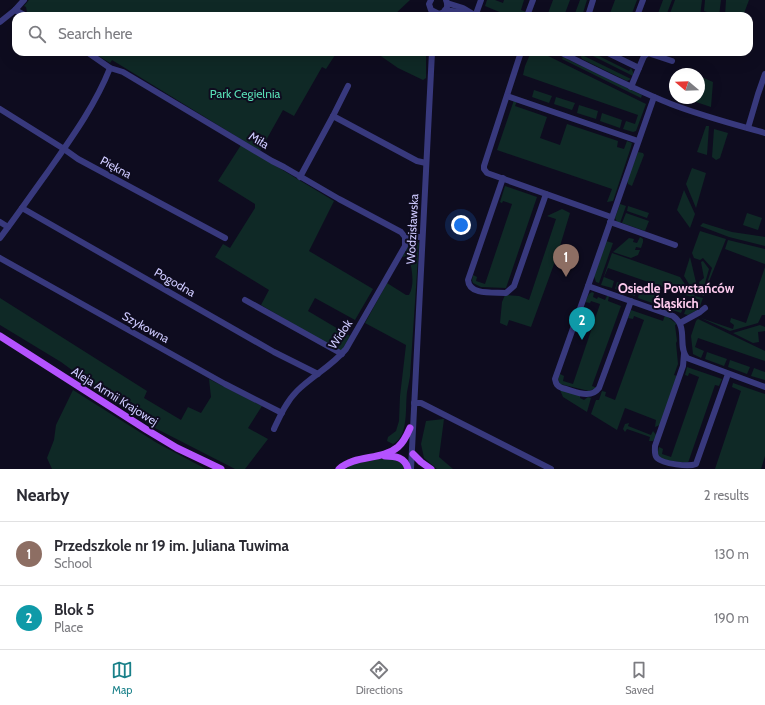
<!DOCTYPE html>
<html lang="en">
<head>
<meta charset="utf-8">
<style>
  :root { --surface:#fff; --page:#f2f2f3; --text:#2b2b33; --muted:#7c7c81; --line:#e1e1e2; --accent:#198089 }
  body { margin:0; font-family:Cabin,sans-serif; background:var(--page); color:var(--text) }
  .compass { position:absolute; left:669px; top:68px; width:36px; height:36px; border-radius:50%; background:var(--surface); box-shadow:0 4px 16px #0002; rotate:289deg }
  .you { position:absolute; left:461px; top:225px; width:14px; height:14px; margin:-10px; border:3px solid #fff; border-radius:50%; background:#1a73e8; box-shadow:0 0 0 6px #1a73e833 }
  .badge { display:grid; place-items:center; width:26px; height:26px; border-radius:50%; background:var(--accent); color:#fff; font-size:13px; font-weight:700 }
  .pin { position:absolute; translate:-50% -33px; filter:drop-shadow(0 1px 2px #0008) }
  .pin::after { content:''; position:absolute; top:21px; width:14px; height:12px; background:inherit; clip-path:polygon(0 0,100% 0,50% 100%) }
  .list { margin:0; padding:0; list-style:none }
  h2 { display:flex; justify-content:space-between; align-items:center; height:52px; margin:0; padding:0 16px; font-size:17px }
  h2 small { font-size:13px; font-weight:400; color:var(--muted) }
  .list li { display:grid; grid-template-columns:26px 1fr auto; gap:12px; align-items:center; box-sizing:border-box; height:64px; padding:0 16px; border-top:1px solid var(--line) }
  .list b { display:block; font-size:15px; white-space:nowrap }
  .list p { margin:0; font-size:13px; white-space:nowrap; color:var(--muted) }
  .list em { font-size:13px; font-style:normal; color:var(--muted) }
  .icon { flex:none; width:22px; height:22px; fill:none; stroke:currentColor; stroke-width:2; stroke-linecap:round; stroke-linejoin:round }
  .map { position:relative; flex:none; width:765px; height:469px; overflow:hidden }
  .search { position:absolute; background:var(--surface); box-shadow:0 4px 16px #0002; left:12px; right:12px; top:12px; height:44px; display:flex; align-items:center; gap:10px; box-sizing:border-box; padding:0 14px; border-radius:12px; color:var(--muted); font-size:15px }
  .sheet { height:180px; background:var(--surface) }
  nav { display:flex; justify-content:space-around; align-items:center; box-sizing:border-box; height:56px; border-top:1px solid var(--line); background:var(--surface); font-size:11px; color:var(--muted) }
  nav a { display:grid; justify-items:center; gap:2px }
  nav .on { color:var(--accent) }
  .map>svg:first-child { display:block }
</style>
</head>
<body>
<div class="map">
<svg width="765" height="469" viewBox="0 0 765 469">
  <rect width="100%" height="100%" fill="#0e0c1f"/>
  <g fill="#0f2926">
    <polygon points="29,0 410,0 393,16 30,16 27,12 26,7 24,6"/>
    <polygon points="487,0 495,0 503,3 504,0 524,0 521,10 526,12 524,16 509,16 485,6"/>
    <polygon points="553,0 570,0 564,16 547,16"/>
    <polygon points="580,0 587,0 582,16 574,16"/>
    <polygon points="615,0 637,0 631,16 609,16"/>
    <polygon points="663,0 672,0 666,16 657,16"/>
    <polygon points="675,0 702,0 700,16 669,16"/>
    <polygon points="705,0 721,0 719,16 704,11"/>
    <polygon points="726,0 749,0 743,16 725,16"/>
    <polygon points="92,52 337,52 326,69 322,67 294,116 283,110 260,151 112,60 110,63"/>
    <polygon points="375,52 426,52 426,78 423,80 398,68"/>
    <polygon points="531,52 540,52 646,104 636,131 633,132 623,129 626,121 635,124 638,115 523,75 525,66"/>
    <polygon points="585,52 591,52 629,71 631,68 633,72 633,76"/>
    <polygon points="580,54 631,79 627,81 623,79 582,59"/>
    <polygon points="563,57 642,95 641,98 562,59"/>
    <polygon points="699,76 713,82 711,107 687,99 687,98 699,98"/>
    <polygon points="534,90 552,96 549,103 532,97"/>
    <polygon points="556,97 575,103 572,110 554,104"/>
    <polygon points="514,100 517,101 515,106 547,117 540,138 560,145 567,124 618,141 617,147 624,149 627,141 632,143 631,147 613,201 607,202 612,189 497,150"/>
    <polygon points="579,105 598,111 596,119 577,113"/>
    <polygon points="602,113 622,120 620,128 600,121"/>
    <polygon points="706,126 709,126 707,155 697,152"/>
    <polygon points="714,129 728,133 720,158 716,160 712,157"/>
    <polygon points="241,145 334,201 309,251 373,289 355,320 315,298 308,311 350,336 341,352 261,305 269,290 215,257 223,244 230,248 255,208 255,204 218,181"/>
    <polygon points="638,152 643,153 644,155 632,186 628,184 627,180"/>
    <polygon points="692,168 706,173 696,208 686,184"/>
    <polygon points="505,186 537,197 506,288 481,287 473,283 472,280 473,275 477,277 476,281 485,284 512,204 503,201 502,203 500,202"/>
    <polygon points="684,190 695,214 690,228 677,210"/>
    <polygon points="620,204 626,206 620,223 617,222 615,218"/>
    <polygon points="628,206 649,213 647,218 627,211"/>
    <polygon points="562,209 570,213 557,256 531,327 509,320 507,326 500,323 502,302 505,295 519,296 529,300 556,219 547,216"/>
    <polygon points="626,213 649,221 645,231 622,223"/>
    <polygon points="747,213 762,218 758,230 743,225"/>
    <polygon points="703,223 732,232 765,237 765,246 729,237 700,226"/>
    <polygon points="700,231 726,239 708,284 707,283 712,268 703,258 700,260 694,258 692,253"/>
    <polygon points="640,237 643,239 643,242 641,248 636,247 635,250 640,250 638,255 631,258 613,252 629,238 634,239 633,242 637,243"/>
    <path d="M415,239L419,243L410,376C409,382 408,387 407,392C405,408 409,436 393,444L387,441L388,437L396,431L399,421L400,396L406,345L365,323L387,283L406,295H409C415,285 412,269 409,257L407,256L402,257L411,240Z"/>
    <polygon points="728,240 765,249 765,264 725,249"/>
    <polygon points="606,241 613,243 599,283 596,282 594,276"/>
    <polygon points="612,253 680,277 687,287 695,296 703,298 699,309 688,315 684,314 687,306 697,310 700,300 608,268 604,277 614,281 612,288 601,285"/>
    <polygon points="690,257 699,295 689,284 684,276"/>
    <polygon points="703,261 709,269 705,283 708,286 704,296 702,295 699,282 704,278 701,262"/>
    <polygon points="765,267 765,315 762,315 758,323 730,331 701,318 733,329 734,325 730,322 731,318 746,323"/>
    <polygon points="617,282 637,289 635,296 615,289"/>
    <polygon points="640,290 661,297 658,305 638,298"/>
    <polygon points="592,292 594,293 593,297 597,299 598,297 605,300 607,296 609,296 608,301 621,306 592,386 597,388 589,391 560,384 558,379 560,374 564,376 563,381 573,384 600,304 591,301 590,303 585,302 589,294"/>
    <polygon points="0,298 147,391 144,398 181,420 188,407 201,413 211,397 209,379 262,406 248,428 268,439 245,469 235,469 155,428 128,411 61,362 0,325"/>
    <polygon points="663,298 684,305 681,313 661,306"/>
    <polygon points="631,310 663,321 665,315 677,324 675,325 677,341 676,343 678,364 674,375 677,376 660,425 655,427 656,420 625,408 617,430 591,414 596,400 599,400 602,391 606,392 605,396 615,400 644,320 634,316 633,319 628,318"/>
    <polygon points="698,319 765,351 765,361 698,338 695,347 704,351 701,358 693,354 691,336 696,321"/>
    <polygon points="760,325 765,327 765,331 758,332 759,342 753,343 733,333"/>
    <polygon points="707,352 727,359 724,366 705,359"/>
    <polygon points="730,360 750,367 747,374 728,367"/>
    <polygon points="687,367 722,379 719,386 715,385 688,463 663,460 657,456 659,447 663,449 662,454 671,457 699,377 689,373 688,376 685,375"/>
    <polygon points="754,368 765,372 765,380 751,376"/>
    <polygon points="733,383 765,394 765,456 761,469 715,469 741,391 732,387"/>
    <polygon points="73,390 157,443 206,469 52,469 47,458 54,440 56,425"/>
    <polygon points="560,390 580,395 580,398 584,400 588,397 591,398 587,412 563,397"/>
    <polygon points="444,419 439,457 453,469 437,469 424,458 421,444 426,421"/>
    <polygon points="629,423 628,426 651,435 653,431 657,436 653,441 649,441 650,437 627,429 625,432 623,429 625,424"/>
    <path d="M390,457C396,460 403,462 405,469H345L354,464Z"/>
  </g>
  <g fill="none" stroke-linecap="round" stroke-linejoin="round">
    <g stroke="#38397d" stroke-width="6">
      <path d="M431,0L429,4L431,10L439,14C446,12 449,7 446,0"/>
      <polyline points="447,3 463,8 473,14 480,16"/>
      <polyline points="15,10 26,16"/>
      <polyline points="445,10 471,14"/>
      <polyline points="476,14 481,0"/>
      <polyline points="527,16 533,0"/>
      <polyline points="588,16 593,0"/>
      <polyline points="637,16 643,0"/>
      <polyline points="0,22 15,10 24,0"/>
      <polyline points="87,52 110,68 123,72 272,161 284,167 339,199 401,232 405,237 422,237"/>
      <polyline points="521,52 484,166 484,169 487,173 611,217"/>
      <path d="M560,52C596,70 633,89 671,104C702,116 733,124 765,133"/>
      <polyline points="606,52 639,68"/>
      <polyline points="644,56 648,53 672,61"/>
      <polyline points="631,87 644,56 642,52"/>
      <polyline points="507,96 638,141"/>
      <path d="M654,97L588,286L673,316C689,327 677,346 687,358L765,387"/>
      <polyline points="0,109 64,149 78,159 225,238"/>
      <polyline points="333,116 348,86"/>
      <polyline points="748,128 758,94 765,74"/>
      <polyline points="300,177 333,116 417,161 426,163"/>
      <path d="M503,178L468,280C469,296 495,292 506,293L514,286L546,194"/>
      <polyline points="22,208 274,352 318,374"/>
      <polyline points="0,222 8,227"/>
      <polyline points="610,222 675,245"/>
      <path d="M0,238C16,217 31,195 47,173C70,140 95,106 110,68"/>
      <polyline points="0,258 225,384 282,413"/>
      <path d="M588,286L555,379C556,384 557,386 562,388C575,391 590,400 599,388L631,301"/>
      <polyline points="245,300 342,354"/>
      <polyline points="680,323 700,312 705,308"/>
      <path d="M684,354L683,366L655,446C655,450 654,455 657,458C663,464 689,467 696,464L728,374"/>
      <polyline points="414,403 421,403 551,469"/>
      <path d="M274,429C280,416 286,402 297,391C312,376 332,366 346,349L405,246V237"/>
      <polyline points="411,469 432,52"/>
    </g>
    <g stroke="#b452fe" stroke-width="7">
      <polyline points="0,336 147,430 177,448 221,469"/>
      <polyline points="413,454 421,462 431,469"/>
      <path d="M385,456C395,456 405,457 408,469"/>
      <path d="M339,469C356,454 381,461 398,447C404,442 407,435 410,428"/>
    </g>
  </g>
  <g text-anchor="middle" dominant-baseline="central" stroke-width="4" stroke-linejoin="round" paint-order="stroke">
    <g font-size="12" fill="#58ddb5" stroke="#0e0c1f">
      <text x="245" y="93">Park Cegielnia</text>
    </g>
    <g font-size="12" fill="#cecaff" stroke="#0e0c1f">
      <text transform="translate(259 140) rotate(31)">Miła</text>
      <text transform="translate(116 167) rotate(28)">Piękna</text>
      <text transform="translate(412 229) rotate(-87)">Wodzisławska</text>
      <text transform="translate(175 282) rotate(30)">Pogodna</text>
      <text transform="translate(146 327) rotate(29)">Szykowna</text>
      <text transform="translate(340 334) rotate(-56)">Widok</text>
      <text transform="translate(115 396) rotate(32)">Aleja Armii Krajowej</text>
    </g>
    <g font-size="13" font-weight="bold" fill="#ffccef" stroke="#0e0c1f">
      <text x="676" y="288">Osiedle Powstańców<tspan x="676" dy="15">Śląskich</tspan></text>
    </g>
  </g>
</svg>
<svg class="compass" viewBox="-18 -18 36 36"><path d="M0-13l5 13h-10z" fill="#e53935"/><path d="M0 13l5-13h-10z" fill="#7c7c81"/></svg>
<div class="you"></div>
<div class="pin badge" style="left:566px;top:277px;background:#8d6e63">1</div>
<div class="pin badge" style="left:582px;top:340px;background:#0f9aa8">2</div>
<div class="search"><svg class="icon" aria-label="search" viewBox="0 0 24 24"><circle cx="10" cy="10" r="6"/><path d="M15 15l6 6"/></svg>Search here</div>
</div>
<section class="sheet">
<h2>Nearby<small>2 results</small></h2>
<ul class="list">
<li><span class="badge" style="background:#8d6e63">1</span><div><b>Przedszkole nr 19 im. Juliana Tuwima</b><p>School</p></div><em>130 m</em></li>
<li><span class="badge" style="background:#0f9aa8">2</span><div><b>Blok 5</b><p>Place</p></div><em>190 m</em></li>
</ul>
</section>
<nav>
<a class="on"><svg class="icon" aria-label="map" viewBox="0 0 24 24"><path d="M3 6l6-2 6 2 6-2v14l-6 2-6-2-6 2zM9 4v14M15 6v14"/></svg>Map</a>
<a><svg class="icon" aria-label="directions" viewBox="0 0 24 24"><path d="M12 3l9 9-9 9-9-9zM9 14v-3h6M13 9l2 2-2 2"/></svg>Directions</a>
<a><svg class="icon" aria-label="saved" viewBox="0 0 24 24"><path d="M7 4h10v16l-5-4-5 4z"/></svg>Saved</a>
</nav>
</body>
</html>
